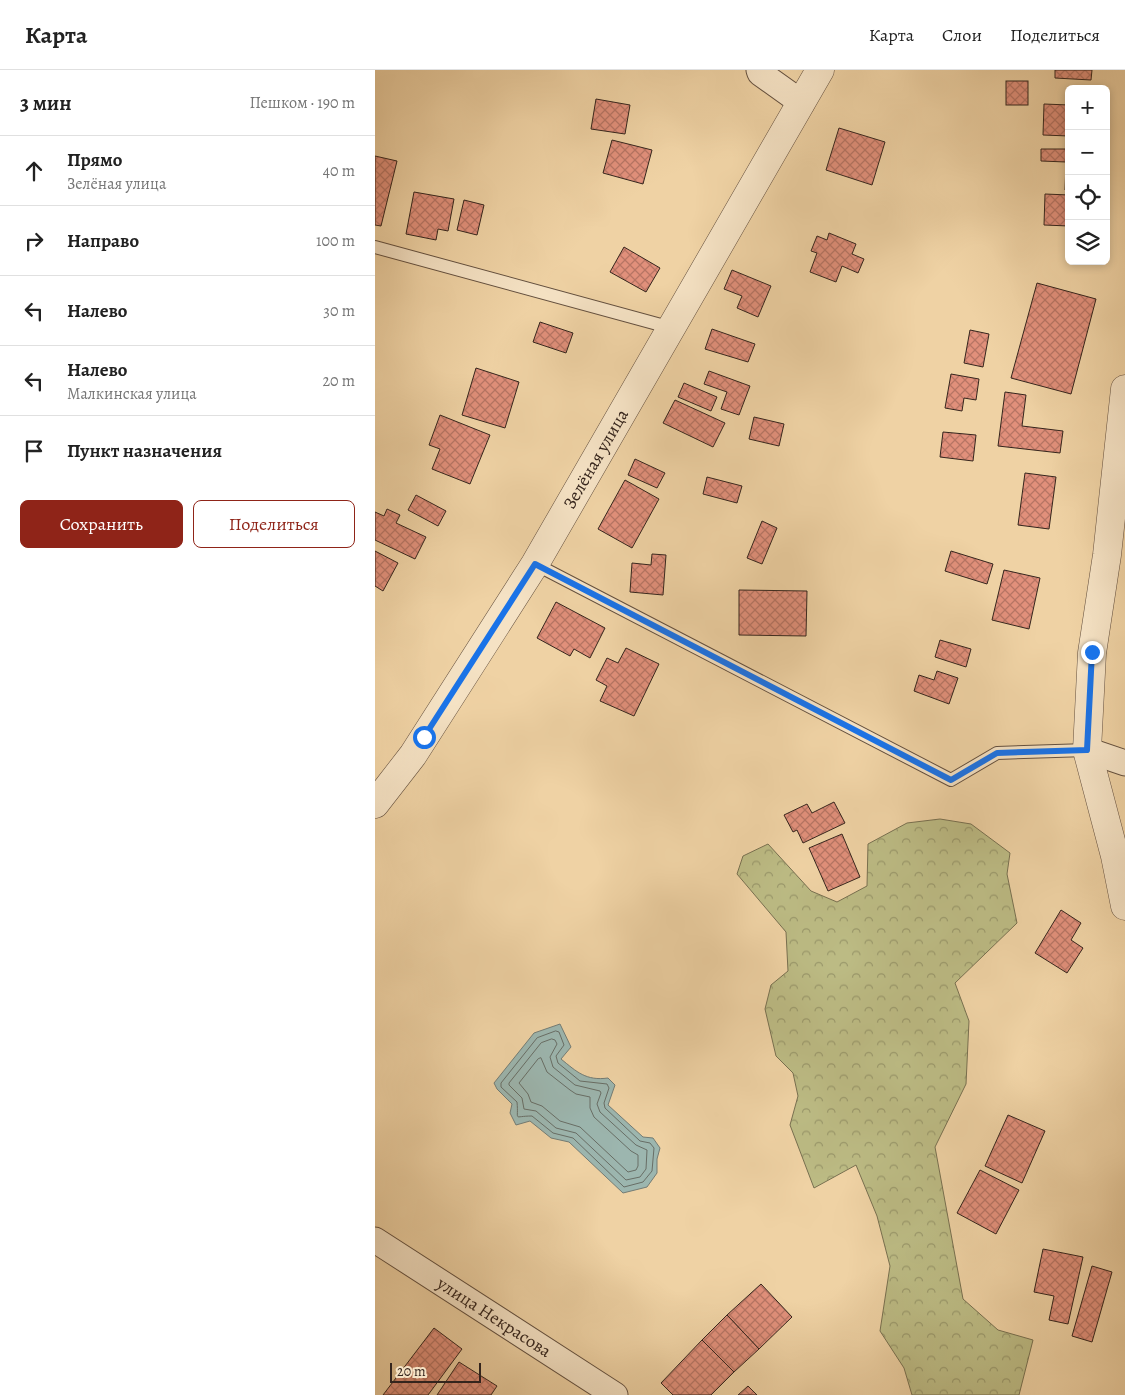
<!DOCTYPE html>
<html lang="ru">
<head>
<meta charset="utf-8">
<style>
  :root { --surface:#fff; --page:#f6f6f6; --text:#222; --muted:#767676; --line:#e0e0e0; --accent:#8f2418 }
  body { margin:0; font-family:Alegreya,serif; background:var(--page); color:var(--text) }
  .controls { position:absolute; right:15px; top:15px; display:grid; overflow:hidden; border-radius:8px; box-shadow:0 2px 8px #0003 }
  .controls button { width:45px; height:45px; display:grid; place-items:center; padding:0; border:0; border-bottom:1px solid var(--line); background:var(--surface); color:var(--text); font:25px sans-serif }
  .scale { position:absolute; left:15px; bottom:12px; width:91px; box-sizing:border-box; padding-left:5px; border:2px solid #35251d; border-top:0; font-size:14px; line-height:18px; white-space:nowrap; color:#35251d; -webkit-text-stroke:4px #f5e2c4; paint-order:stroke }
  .stop { position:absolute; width:15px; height:15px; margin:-11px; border:4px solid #1a73e8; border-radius:50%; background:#fff }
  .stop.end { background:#1a73e8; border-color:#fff; box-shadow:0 1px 5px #0008 }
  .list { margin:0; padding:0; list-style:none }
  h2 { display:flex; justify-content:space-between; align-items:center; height:65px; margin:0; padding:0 20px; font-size:21px }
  h2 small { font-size:16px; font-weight:400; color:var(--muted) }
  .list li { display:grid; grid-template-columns:32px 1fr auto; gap:15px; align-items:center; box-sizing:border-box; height:70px; padding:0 20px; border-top:1px solid var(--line) }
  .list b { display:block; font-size:19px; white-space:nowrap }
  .list p { margin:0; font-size:16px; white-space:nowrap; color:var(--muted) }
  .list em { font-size:16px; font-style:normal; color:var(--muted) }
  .actions { display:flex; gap:10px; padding:15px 20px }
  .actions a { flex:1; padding:11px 0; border:1px solid var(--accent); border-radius:8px; text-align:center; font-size:18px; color:var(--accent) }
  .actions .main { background:var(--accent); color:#fff }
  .icon { flex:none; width:28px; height:28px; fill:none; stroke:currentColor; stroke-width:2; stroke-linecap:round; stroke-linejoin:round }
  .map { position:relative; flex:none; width:750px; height:1325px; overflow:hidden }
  header { display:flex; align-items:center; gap:30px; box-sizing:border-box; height:70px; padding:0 25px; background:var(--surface); border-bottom:1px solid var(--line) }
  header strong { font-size:24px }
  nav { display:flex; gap:28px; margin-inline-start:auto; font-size:18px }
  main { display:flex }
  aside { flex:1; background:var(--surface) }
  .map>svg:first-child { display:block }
</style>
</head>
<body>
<header>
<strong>Карта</strong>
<nav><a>Карта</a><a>Слои</a><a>Поделиться</a></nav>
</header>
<main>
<aside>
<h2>3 мин<small>Пешком · 190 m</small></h2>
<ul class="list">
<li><svg class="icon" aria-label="ahead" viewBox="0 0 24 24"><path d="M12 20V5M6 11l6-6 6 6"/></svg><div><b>Прямо</b><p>Зелёная улица</p></div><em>40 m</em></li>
<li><svg class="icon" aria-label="right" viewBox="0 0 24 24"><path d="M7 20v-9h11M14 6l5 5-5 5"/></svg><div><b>Направо</b></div><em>100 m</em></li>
<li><svg class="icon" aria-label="left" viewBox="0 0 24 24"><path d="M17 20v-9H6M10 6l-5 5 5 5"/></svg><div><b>Налево</b></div><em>30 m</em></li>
<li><svg class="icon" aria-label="left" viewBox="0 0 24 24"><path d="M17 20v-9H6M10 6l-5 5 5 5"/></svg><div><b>Налево</b><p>Малкинская улица</p></div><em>20 m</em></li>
<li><svg class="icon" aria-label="arrive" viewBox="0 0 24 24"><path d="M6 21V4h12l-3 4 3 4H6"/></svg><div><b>Пункт назначения</b></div></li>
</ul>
<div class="actions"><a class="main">Сохранить</a><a>Поделиться</a></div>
</aside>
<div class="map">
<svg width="750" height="1325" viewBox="0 0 750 1325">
  <defs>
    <pattern id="forest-crowns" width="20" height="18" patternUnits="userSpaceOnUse" patternTransform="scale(1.25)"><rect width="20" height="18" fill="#bcbb84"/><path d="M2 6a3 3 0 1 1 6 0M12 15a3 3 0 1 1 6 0" fill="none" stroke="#9a986b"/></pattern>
    <pattern id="building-cross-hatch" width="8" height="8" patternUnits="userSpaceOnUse" patternTransform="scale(1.25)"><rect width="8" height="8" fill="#e1907b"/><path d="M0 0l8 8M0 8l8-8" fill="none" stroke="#b77564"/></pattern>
  </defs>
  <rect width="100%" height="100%" fill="#efd2a4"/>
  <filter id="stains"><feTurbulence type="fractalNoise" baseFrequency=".004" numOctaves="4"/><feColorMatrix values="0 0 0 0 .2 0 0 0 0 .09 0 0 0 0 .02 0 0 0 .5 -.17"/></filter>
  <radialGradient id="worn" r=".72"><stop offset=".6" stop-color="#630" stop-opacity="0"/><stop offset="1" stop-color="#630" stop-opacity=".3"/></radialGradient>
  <polygon fill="url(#forest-crowns)" stroke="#787050" points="565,749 596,754 635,783 632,804 642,853 580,913 594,951 591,1014 560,1077 588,1229 623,1260 658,1270 644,1325 537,1325 529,1298 505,1261 515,1196 502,1146 481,1095 439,1118 415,1055 423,1026 418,1003 401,986 390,939 396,915 413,901 411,862 362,804 368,786 393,774 436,821 462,832 492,816 493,774 532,753"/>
  <path fill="#9cb6af" stroke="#737c75" d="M185,954L196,977L186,989C202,1002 211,1011 233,1008L240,1015L233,1035L268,1067L278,1068L285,1078L282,1089V1103L272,1117L248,1123L194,1072L176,1068L155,1051L141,1055L135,1043L137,1034L122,1019L119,1013L159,963Z"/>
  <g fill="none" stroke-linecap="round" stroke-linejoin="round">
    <g stroke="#686e66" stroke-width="1">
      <path d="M181,961L184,962L189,975L181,986L183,993L205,1011L232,1014L234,1018L229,1033L230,1038L265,1071L275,1073L279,1078L277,1101L268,1112L249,1117L198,1068L178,1063L157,1046C137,1046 144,1052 142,1032L126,1017V1013L162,968Z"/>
      <polygon points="177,969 180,970 182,974 175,987 178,997 200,1015 225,1021 226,1023 222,1034 225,1042 261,1075 272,1080 271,1099 265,1107 251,1110 201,1063 181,1058 161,1041 149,1039 147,1028 134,1015 134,1013 166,973"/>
      <polygon points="166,988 172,1002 195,1020 201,1024 215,1027 215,1038 219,1047 256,1081 263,1085 263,1096 261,1100 253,1102 205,1057 185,1051 167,1036 156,1032 153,1024 144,1013 163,989"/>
    </g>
  </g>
  <g fill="url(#building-cross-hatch)" stroke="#35251d">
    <polygon points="680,0 717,0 716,10 680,8"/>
    <rect x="631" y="11" width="22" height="24"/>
    <polygon points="221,29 255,35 250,64 216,59"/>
    <polygon points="669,34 694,35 694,66 668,65"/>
    <polygon points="464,58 510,72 497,115 451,100"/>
    <polygon points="237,70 277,80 268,114 228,103"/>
    <polygon points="666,79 694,79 694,120 690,120 691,92 666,91"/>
    <polygon points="0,86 22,91 6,156 0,155"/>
    <polygon points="39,122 79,129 73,161 63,159 61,170 31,164"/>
    <polygon points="670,124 694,125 694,156 669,155"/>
    <polygon points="89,130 109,135 102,165 82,160"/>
    <polygon points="454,163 481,174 477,184 489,189 483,203 467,196 461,212 435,202 442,183 436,181 442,166 452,170"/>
    <polygon points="249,177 285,198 271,222 235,202"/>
    <polygon points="357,200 396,216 383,247 362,238 367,226 349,219"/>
    <polygon points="662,213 721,229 696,324 636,308"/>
    <polygon points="165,252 198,263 191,283 158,272"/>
    <polygon points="337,259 380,274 373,292 330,279"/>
    <polygon points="595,260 614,264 608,297 589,293"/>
    <polygon points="101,298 144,312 130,358 87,345"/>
    <polygon points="334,301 375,316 364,345 346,339 352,322 329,314"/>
    <polygon points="576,304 604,309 601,330 589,328 587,341 570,338"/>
    <polygon points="309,313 342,327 336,341 303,327"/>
    <polygon points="630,322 651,325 647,356 688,361 685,383 623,376"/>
    <polygon points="300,330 350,353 338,377 288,353"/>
    <polygon points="65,345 115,365 95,414 57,399 65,379 54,375"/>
    <polygon points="379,347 409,354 404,376 374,369"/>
    <polygon points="568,362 601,365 598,391 565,387"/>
    <polygon points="260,389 290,403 282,418 253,405"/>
    <polygon points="650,403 681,407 674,459 643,455"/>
    <polygon points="332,407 367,416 362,433 328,424"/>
    <polygon points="250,410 284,429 257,478 223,459"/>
    <polygon points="41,425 71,441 63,456 33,440"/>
    <polygon points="12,439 25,445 21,453 51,467 40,489 0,470 0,442 9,446"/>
    <polygon points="387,451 402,458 387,494 372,488"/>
    <polygon points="0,481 23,493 8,521 0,516"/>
    <polygon points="576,481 618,494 612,514 570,501"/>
    <polygon points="277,484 291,485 288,525 255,522 257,493 276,495"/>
    <polygon points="629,500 665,508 654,559 617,550"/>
    <polygon points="364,520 432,521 431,566 364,565"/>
    <polygon points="181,532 230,558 215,588 199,579 195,586 162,568"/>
    <polygon points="565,570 596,579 591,597 560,587"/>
    <polygon points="251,578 284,594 259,646 225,631 232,616 221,610 232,588 243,593"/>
    <polygon points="562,601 583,608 574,634 539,621 544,605 559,610"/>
    <polygon points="459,732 470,753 428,773 422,760 418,762 409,745 432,734 437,743"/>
    <polygon points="467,764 485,807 453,821 434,778"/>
    <polygon points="686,840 706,853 696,870 708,878 692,903 660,883"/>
    <polygon points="633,1045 670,1061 647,1113 610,1096"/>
    <polygon points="605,1100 644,1120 621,1164 582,1143"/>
    <polygon points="668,1179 708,1187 693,1254 674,1250 679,1226 659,1222"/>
    <polygon points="717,1196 737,1202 717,1272 697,1266"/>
    <polygon points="386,1214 417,1247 384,1279 352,1245"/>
    <polygon points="352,1245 384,1279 359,1302 327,1270"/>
    <polygon points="59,1258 87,1279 53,1325 8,1325"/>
    <polygon points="327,1270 359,1302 336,1325 298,1325 286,1313"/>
    <polygon points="84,1292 122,1316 116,1325 62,1325"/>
    <polygon points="373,1316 382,1325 363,1325"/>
  </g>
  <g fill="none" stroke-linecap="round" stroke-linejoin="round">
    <g stroke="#64503f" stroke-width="14">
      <g id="service">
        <polyline points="0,177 297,258"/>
        <polyline points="160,494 576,710 622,683 712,680"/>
      </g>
    </g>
    <g stroke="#64503f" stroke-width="27">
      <g id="minor">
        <polyline points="384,0 385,3 427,33"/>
        <polyline points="712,680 750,693"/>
        <path id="s1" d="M0,1170L240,1325"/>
      </g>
    </g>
    <g stroke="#64503f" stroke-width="29">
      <g id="tertiary">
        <polyline points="750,319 732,485 717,583 712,680 740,786 750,836"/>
        <path id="s2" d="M0,734L38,685L160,494L445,0"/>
      </g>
    </g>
    <use href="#service" stroke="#f5e2c4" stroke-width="12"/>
    <use href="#minor" stroke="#f5e2c4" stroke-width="25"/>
    <use href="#tertiary" stroke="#f5e2c4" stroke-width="28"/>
  </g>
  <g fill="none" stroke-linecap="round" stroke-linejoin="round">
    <polyline stroke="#1a73e8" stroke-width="6" points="49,667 160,494 576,710 622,683 712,680 717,582"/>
  </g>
  <g text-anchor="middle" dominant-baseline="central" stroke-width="4" stroke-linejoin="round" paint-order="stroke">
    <g font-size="18" fill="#35251d" stroke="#f5e2c4">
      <text stroke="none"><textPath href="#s2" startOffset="410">Зелёная улица</textPath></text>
      <text stroke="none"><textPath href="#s1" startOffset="142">улица Некрасова</textPath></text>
    </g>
  </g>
  <rect width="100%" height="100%" filter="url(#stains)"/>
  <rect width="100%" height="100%" fill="url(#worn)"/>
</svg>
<div class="controls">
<button>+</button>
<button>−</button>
<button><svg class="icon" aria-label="locate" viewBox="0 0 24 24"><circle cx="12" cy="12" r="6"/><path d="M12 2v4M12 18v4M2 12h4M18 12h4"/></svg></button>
<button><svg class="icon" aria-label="layers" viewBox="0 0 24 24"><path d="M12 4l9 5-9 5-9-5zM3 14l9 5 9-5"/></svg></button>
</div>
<div class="scale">20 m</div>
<div class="stop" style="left:49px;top:667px"></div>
<div class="stop end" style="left:717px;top:582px"></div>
</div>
</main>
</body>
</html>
